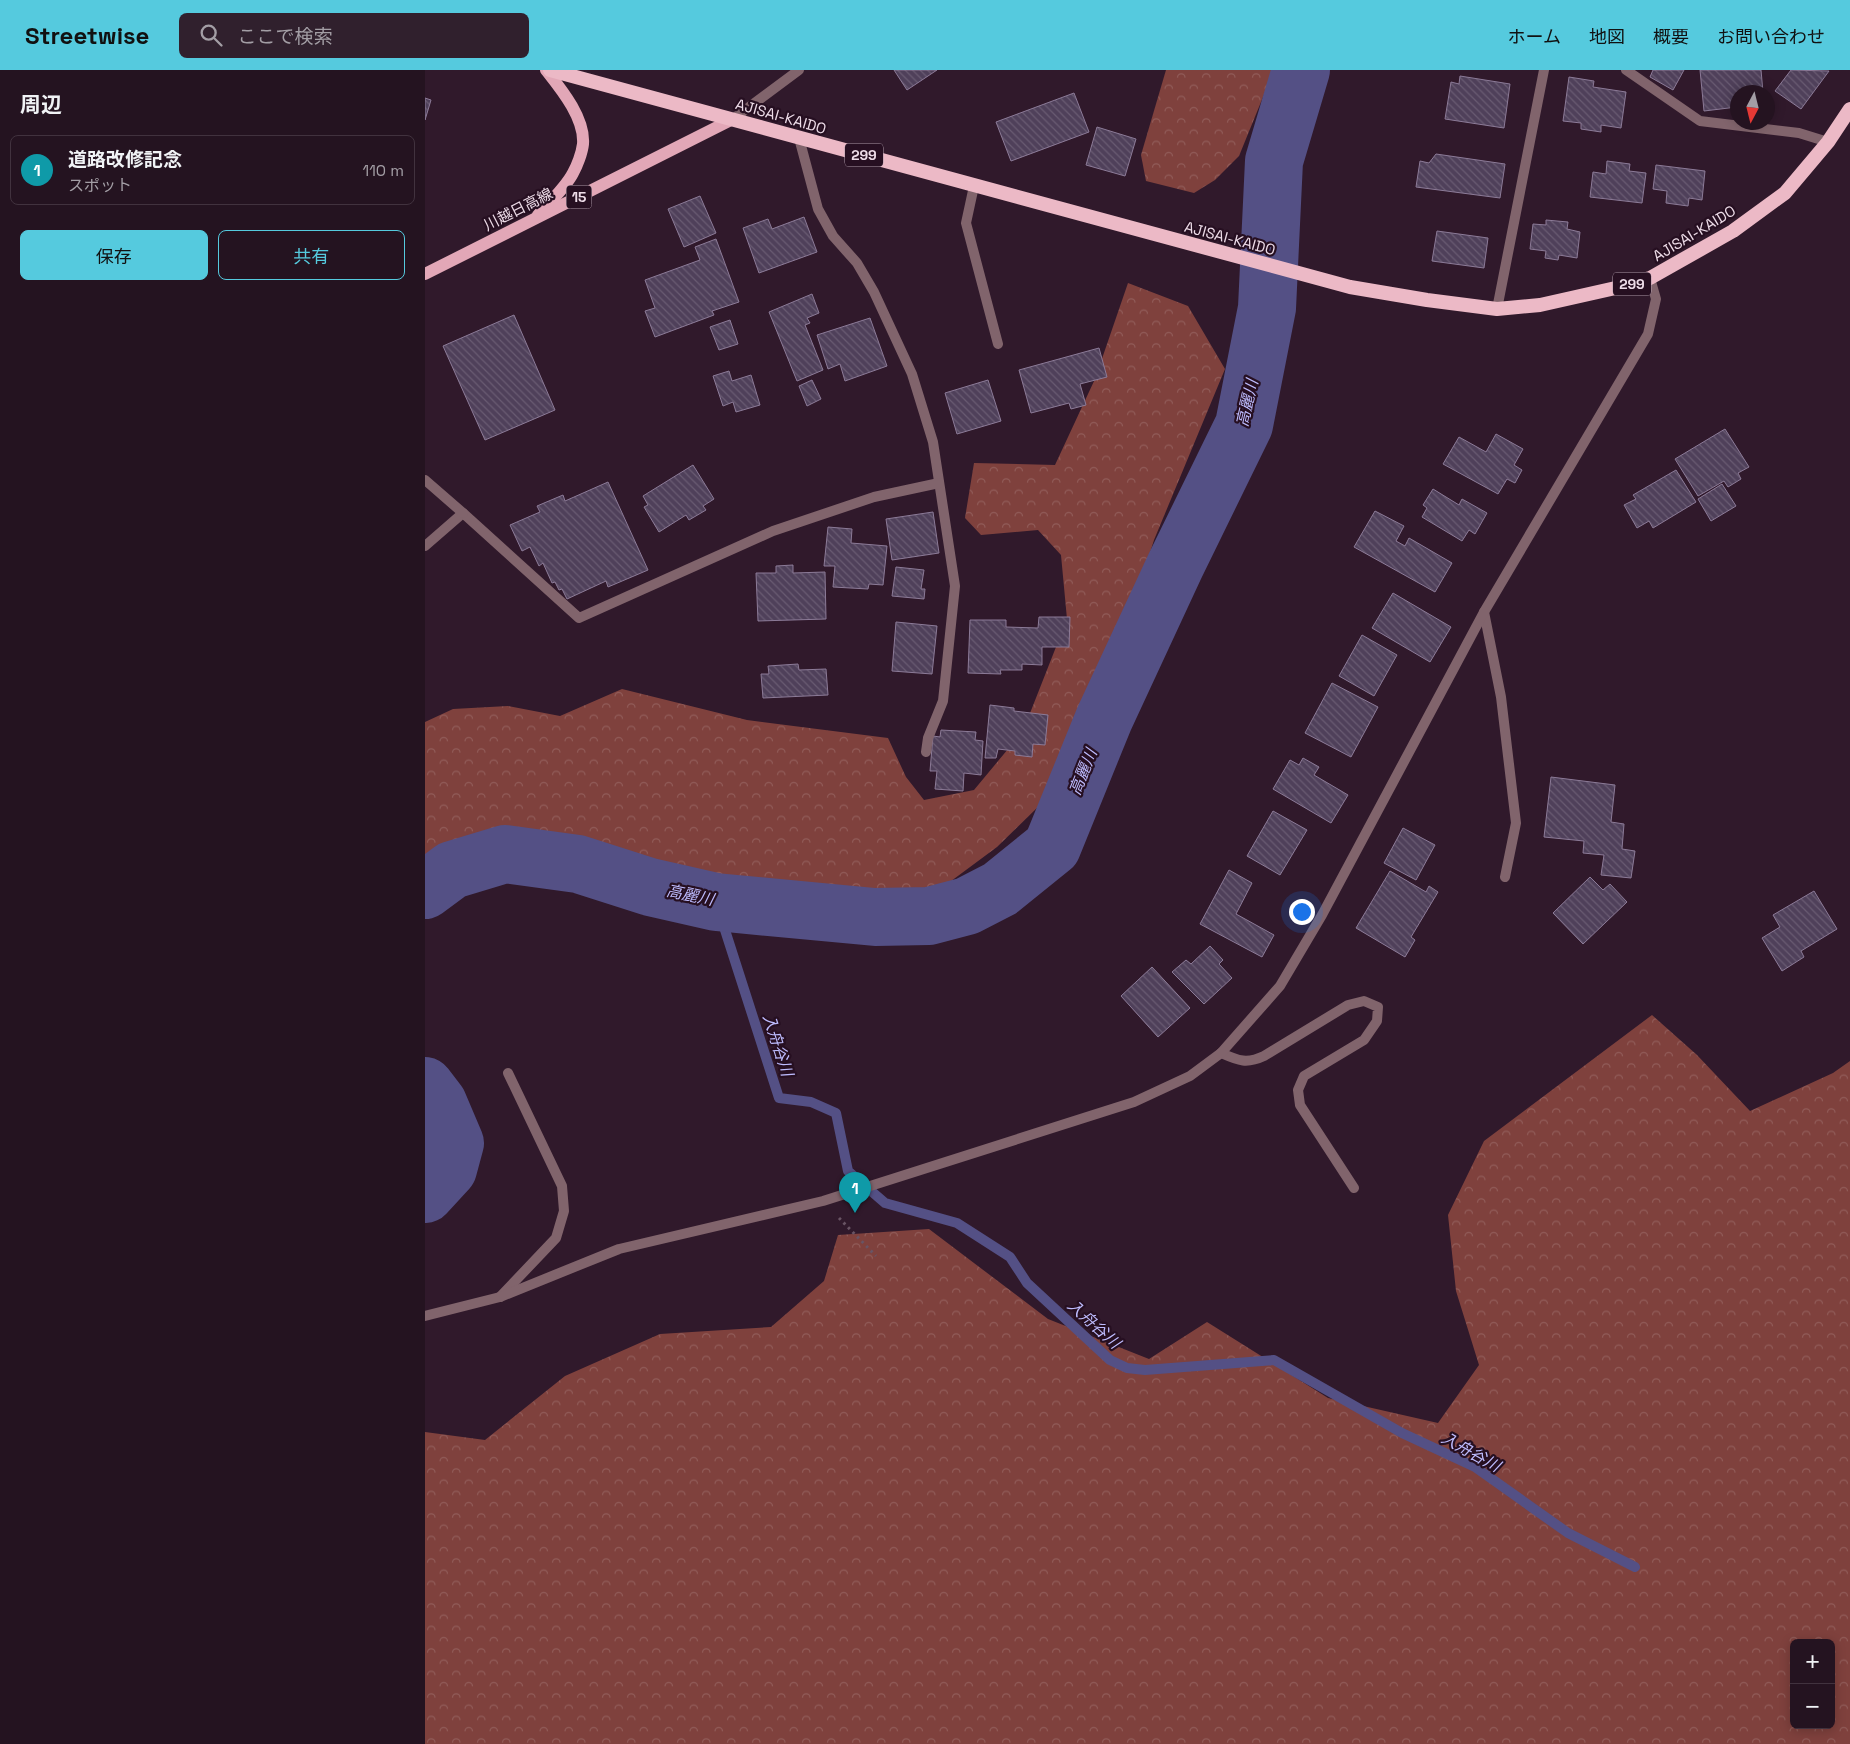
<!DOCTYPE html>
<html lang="ja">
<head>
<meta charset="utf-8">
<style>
  :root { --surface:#241320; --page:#30202d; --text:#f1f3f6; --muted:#a39ea5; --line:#41323e; --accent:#55cade }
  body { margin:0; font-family:"Space Grotesk","Noto Sans JP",sans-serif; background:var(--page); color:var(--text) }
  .controls { position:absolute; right:15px; bottom:15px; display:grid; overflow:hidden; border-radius:8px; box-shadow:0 2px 12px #0003 }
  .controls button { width:45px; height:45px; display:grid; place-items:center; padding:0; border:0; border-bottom:1px solid var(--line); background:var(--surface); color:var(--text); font:25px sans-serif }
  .compass { position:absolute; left:1305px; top:15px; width:45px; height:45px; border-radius:50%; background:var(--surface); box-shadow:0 2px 12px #0003; rotate:187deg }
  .you { position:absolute; left:876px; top:841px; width:18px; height:18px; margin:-12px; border:4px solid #fff; border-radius:50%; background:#1a73e8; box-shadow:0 0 0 8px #1a73e833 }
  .badge { display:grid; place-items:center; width:32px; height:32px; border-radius:50%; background:var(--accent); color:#fff; font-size:16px; font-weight:700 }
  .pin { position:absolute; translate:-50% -41px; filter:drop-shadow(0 1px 2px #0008) }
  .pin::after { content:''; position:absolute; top:26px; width:18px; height:15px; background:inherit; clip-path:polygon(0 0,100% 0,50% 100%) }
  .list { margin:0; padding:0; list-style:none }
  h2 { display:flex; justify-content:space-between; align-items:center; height:65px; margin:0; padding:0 20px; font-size:21px }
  h2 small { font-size:16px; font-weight:400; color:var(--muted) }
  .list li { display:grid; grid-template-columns:32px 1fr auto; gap:15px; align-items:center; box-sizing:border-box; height:70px; margin:0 10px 10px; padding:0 10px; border:1px solid var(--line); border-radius:8px }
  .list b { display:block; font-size:19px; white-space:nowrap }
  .list p { margin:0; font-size:16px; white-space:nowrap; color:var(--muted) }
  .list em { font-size:16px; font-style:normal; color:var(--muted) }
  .actions { display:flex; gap:10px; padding:15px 20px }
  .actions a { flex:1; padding:11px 0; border:1px solid var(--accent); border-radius:8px; text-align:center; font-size:18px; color:var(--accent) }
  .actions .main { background:var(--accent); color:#111 }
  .icon { flex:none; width:28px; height:28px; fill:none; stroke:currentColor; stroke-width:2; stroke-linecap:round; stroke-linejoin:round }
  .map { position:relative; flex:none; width:1425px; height:1674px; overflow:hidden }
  header { display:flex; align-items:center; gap:30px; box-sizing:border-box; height:70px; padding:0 25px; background:var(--accent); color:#111 }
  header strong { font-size:24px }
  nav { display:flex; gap:28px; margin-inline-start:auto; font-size:18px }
  .search { width:350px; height:45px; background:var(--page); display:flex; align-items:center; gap:12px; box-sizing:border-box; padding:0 18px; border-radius:8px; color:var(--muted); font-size:19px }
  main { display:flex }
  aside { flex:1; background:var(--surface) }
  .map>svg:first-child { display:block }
</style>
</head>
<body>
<header>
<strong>Streetwise</strong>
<div class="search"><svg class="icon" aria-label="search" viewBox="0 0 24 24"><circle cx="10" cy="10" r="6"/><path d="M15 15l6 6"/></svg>ここで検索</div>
<nav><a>ホーム</a><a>地図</a><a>概要</a><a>お問い合わせ</a></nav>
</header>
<main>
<aside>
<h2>周辺<small></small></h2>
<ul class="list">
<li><span class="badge" style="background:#0f9aa8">1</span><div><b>道路改修記念</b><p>スポット</p></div><em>110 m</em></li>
</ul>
<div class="actions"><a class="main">保存</a><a>共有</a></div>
</aside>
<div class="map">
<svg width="1425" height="1674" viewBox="0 0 1425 1674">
  <defs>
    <pattern id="forest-crowns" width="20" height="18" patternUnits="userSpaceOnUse" patternTransform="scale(1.25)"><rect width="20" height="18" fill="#7f413d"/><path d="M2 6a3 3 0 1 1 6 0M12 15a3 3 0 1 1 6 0" fill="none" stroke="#915c59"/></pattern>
    <pattern id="building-back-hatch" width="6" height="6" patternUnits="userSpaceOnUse" patternTransform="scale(1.25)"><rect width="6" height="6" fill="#4f405a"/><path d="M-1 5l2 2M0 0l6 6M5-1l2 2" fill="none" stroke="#695b72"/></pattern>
  </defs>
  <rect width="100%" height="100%" fill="#30192b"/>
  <g fill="url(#forest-crowns)" fill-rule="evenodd">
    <polygon points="741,0 849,0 814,86 790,110 769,123 721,111 716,85"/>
    <polygon points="703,213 763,236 800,299 729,470 677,634 617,733 572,777 514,820 451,828 227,800 155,776 78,767 24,791 0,806 0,652 28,639 83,636 135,646 197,619 322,650 463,668 481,707 499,730 549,720 598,661 642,549 636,485 613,460 556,465 540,448 549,393 630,395 670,309"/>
    <path d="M1227,945L1272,985L1325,1041L1408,1003L1425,991V1674H0V1362L60,1370L140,1306L235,1264L346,1257L399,1211L413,1165L504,1159L623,1249L724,1289L782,1252L903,1328L1013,1353L1054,1295L1031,1221L1023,1145L1059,1071ZM1369,1573H1406V1655H1369Z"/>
  </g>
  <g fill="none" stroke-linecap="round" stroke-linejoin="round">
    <polyline stroke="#545085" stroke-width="10" points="291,832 354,1028 386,1032 411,1043 423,1101 460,1133 532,1153 585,1187 602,1213 685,1290 702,1298 720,1300 849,1290 977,1363 1050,1397 1143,1463 1210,1497"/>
    <g stroke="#545085" stroke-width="58">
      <polyline points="0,820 27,800 80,784 153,794 225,817 291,832 450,847 504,846 542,836 575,819 627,777 679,649 750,496 819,355 842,238 849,91 876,0"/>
      <polyline points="0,1016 13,1033 30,1073 23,1099 0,1124"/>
    </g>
  </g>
  <g fill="url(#building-back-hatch)" stroke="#8c7b98">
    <polygon points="469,0 512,0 482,20"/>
    <polygon points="1228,0 1259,0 1248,20 1225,7"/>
    <polygon points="1275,0 1336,0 1338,22 1312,22 1312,37 1279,41"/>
    <polygon points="1366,0 1404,1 1376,39 1350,21"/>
    <polygon points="1035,6 1085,14 1079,58 1020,49 1026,12 1034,14"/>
    <polygon points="1144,7 1169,11 1168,17 1201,22 1196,58 1176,55 1176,62 1156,59 1156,53 1138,51"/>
    <polygon points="649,23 664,62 586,91 571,52"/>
    <polygon points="0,28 6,30 0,50"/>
    <polygon points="672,57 711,69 700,106 661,95"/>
    <polygon points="1011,84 1080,94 1075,128 991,117 995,91 1004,93"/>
    <polygon points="1182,91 1205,94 1204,101 1221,103 1217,133 1165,127 1168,102 1181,104"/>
    <polygon points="1231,95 1280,101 1277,130 1264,128 1263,136 1241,133 1242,121 1228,119"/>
    <polygon points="275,126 291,163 259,177 243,139"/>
    <polygon points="379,147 392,182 334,203 318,158 343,149 347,159"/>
    <polygon points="1121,150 1143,152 1142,159 1155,162 1152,188 1134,185 1133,190 1120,188 1121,181 1105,179 1108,154 1121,155"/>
    <polygon points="1012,161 1063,168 1059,198 1007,191"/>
    <polygon points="291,169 314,232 287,241 289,245 230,267 220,241 230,238 220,210 275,190 270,177"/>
    <polygon points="387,224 394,243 382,248 385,253 380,255 398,300 372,311 344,242"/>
    <polygon points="89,245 130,340 60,370 18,276"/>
    <polygon points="445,248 462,296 420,311 415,294 403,299 392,265"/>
    <polygon points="305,250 313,274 294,280 285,257"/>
    <polygon points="674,278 682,307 655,314 661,335 646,339 644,333 606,343 594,300"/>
    <polygon points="304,301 307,311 326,305 335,335 311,342 308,332 298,336 288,306"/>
    <polygon points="387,310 396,329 382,336 374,316"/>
    <polygon points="563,310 576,351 532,364 520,323"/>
    <polygon points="1300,359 1324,397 1313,403 1316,409 1303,417 1299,411 1273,426 1250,389"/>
    <polygon points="1071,364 1098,379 1089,395 1097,400 1090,413 1082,409 1073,424 1018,394 1034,367 1061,382"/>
    <polygon points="268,395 289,429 278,436 281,440 264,450 261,445 234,462 219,437 223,435 218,426"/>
    <polygon points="1251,400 1271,432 1228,458 1224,451 1212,458 1199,435 1211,429 1208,425"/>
    <polygon points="183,412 223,500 183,517 181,511 142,529 137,519 134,520 130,512 127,513 118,493 114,496 105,477 97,481 85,455 115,442 112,436 138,425 140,431"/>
    <polygon points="1297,414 1311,436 1286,451 1273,429"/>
    <polygon points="1008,419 1034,435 1037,429 1062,443 1050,464 1044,460 1037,471 997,447 1002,438 998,435"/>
    <polygon points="950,441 979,456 971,471 980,476 984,468 1027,493 1010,522 929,477"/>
    <polygon points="508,442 514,483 467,490 461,449"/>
    <polygon points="403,457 427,459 426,473 462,476 458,515 444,514 443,519 408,517 410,496 399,496"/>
    <polygon points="368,495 368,503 400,502 401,549 333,551 331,503 351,503 351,496"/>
    <polygon points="471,497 499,500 496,519 500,519 499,529 467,526"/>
    <polygon points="968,523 1026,557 1005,592 947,558"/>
    <polygon points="614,547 645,547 644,577 617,577 617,595 597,594 597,600 575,600 576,604 543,603 545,550 581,550 581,557 613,558"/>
    <polygon points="471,552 512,556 507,604 467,601"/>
    <polygon points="937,565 972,585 949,626 914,606"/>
    <polygon points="373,594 374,600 401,599 403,625 338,628 336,604 344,604 343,596"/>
    <polygon points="907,613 953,637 926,687 880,663"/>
    <polygon points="565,635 589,638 589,641 623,645 620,675 608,674 607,687 590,685 590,681 573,679 571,688 560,688"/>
    <polygon points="516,660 551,662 550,670 558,671 556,705 539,703 538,721 510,719 512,701 505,701 508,666 515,667"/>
    <polygon points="878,688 894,697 889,705 923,725 906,753 848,719 865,690 874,695"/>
    <polygon points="1126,707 1190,715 1186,752 1199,754 1197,779 1210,781 1206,808 1176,805 1179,785 1158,783 1159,771 1119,767"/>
    <polygon points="848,741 882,760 855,805 822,786"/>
    <polygon points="978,758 1010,775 991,810 959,793"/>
    <polygon points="804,800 827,813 811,844 849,865 837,887 775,854"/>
    <polygon points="965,801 1001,822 1004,816 1013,822 986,867 990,870 980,887 931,858"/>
    <polygon points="1165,807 1178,820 1185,814 1202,832 1158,874 1128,843"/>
    <polygon points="1389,821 1412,859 1376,881 1379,887 1357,901 1337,868 1355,857 1348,845"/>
    <polygon points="785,876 798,890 794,894 807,908 779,934 747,902 761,890 766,894"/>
    <polygon points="727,897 765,938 733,967 696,926"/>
  </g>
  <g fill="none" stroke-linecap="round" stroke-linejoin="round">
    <polyline stroke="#695464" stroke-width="3" stroke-dasharray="2.5 4" stroke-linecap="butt" points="414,1148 451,1186"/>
    <g stroke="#81646c" stroke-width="10">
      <polyline points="374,68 393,139 408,166 432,193 449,222 487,304 508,372 530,516 518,631 503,668 501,682"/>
      <polyline points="549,116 541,153 573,274"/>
      <polyline points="0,476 38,443 154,548 348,461 449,427 514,413"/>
      <polyline points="1059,542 1076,627 1091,753 1080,807"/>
      <path d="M796,983C814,991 822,994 839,986L923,935L939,931L953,937L952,951L939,970L879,1006L873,1020L875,1035L929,1118"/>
      <polyline points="75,1227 131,1168 139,1141 137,1116 83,1003"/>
    </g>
    <g stroke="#81646c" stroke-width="10">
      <polyline points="1201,0 1275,51 1374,63 1403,72"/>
      <polyline points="1072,239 1119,0"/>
      <polyline points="0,410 38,443"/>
      <polyline points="0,1246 75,1227 194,1179 398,1131 709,1032 765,1006 796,983 855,916 897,845 1059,542 1223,264 1231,229 1225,208"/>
    </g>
    <polyline stroke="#81646c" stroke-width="10" points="308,49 374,0"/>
    <g stroke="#e2a7b7" stroke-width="12">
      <path d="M113,145C124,133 141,117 148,103C152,96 157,83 158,74C160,48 136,19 121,0"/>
      <polyline points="0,204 308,49"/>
    </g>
    <polyline stroke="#ecb9c6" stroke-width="14" points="125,0 925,217 1002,230 1072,239 1115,235 1195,217 1225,208 1308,161 1360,123 1403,72 1425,39"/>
  </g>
  <g text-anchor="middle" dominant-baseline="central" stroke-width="4.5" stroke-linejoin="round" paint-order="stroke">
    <g fill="#260f21" stroke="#b19eac" stroke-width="1">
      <rect x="420" y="73.5" width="38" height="23" rx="4"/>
      <rect x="141.5" y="115.5" width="25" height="23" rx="4"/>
      <rect x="1188" y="202.5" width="38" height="23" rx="4"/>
    </g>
    <g font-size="14" font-weight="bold" fill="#eddce8">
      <text x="439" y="85">299</text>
      <text x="154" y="127">15</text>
      <text x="1207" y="214">299</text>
    </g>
    <g font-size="15" fill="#eddce8" stroke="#260f21">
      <text transform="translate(356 46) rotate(16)">AJISAI-KAIDO</text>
      <text transform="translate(93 139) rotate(-27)">川越日高線</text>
      <text transform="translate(1269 163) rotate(-31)">AJISAI-KAIDO</text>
      <text transform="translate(805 168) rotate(15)">AJISAI-KAIDO</text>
    </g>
    <g font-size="16" font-style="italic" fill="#bdbbfd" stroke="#260f21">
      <text transform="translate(822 333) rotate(-77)">高麗川</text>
      <text transform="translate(658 702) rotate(-68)">高麗川</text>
      <text transform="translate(265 825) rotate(12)">高麗川</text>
      <text transform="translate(353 975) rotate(72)">入舟谷川</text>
      <text transform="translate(669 1254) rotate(42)">入舟谷川</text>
      <text transform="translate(1046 1382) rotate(29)">入舟谷川</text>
    </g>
  </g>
</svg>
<div class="controls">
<button>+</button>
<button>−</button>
</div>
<svg class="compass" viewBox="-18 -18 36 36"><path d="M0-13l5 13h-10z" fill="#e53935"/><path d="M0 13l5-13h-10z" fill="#a39ea5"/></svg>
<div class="you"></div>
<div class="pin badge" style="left:430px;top:1143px;background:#0f9aa8">1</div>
</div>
</main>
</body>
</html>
